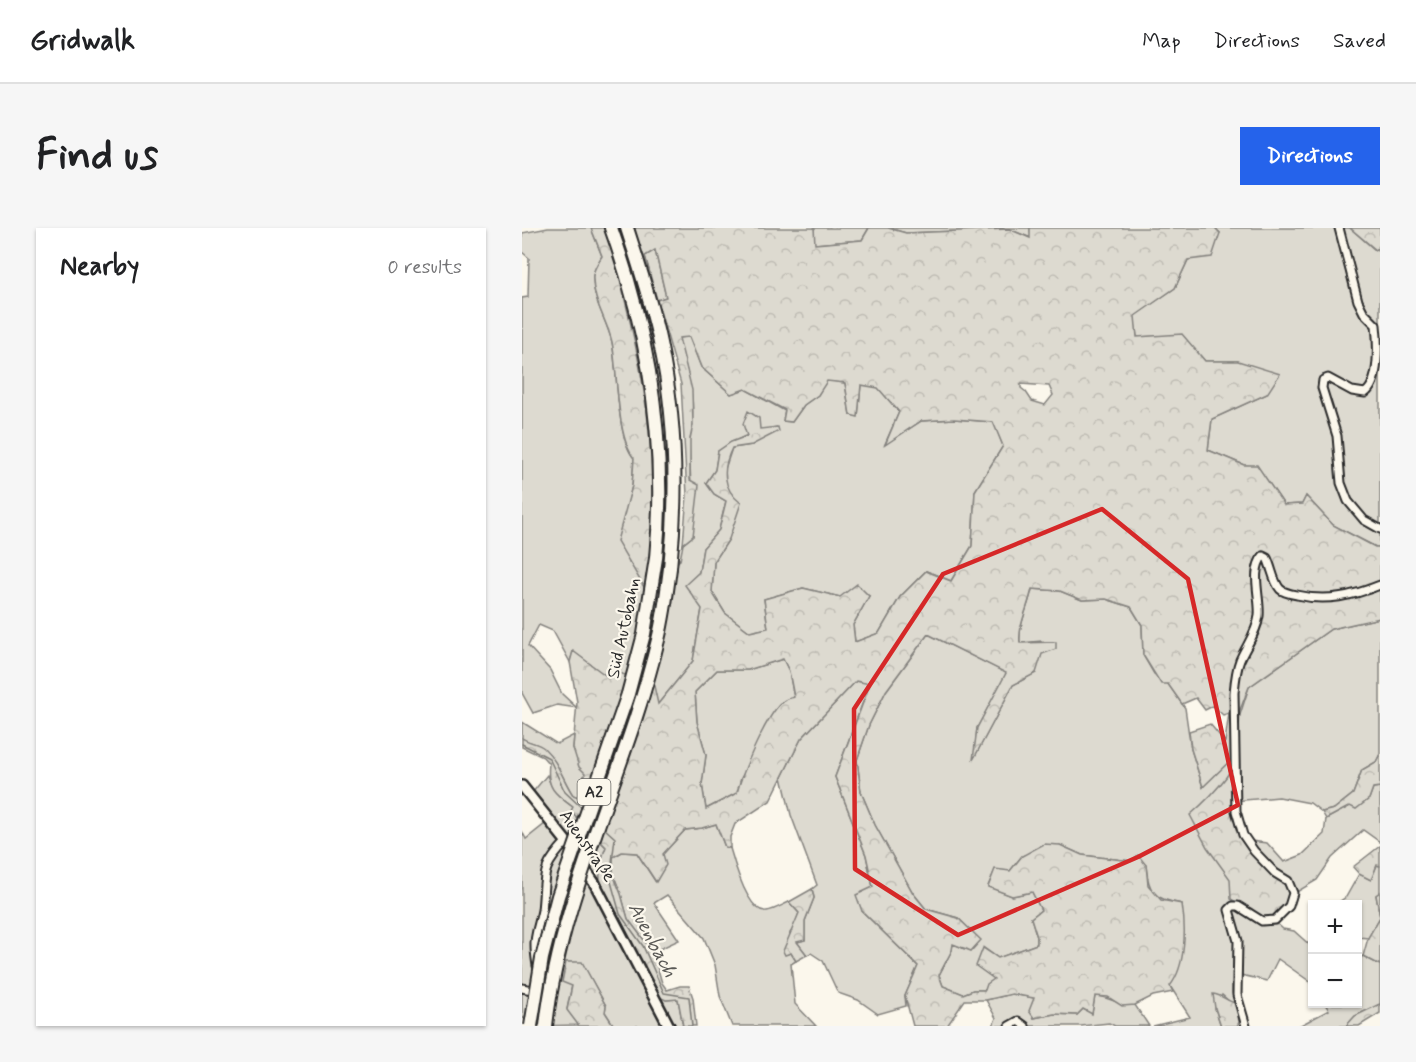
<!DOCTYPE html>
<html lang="en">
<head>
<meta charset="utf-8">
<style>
  :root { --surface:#fff; --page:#f6f6f6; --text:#202124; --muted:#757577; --line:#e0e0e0; --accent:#2563eb }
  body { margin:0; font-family:Mynerve,sans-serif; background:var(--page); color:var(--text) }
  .controls { position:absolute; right:18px; bottom:18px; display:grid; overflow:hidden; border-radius:0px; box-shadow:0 2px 4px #0004 }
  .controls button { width:54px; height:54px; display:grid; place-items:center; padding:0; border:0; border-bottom:2px solid var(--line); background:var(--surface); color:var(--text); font:30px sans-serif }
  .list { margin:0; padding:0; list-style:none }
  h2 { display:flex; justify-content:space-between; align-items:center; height:78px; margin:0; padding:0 24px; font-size:26px }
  h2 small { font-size:20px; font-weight:400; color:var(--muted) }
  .map { position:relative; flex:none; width:858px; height:798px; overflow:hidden; border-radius:0px }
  header { display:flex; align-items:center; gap:36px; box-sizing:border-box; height:84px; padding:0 30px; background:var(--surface); border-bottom:2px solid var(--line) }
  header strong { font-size:28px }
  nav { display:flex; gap:33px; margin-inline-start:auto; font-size:21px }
  .intro { display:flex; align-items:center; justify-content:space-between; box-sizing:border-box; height:144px; padding:0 36px }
  h1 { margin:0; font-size:42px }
  .button { padding:15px 27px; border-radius:0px; background:var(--accent); color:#fff; font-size:21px; font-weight:700 }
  main { display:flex; gap:36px; padding:0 36px }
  aside { flex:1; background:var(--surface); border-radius:0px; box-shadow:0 2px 4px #0004 }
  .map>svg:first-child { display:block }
</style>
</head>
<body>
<header>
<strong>Gridwalk</strong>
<nav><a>Map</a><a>Directions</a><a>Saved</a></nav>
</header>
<div class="intro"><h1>Find us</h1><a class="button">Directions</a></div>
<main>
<aside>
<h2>Nearby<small>0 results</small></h2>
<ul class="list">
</ul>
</aside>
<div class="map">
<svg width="858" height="798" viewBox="0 0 858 798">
  <defs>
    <pattern id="forest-crowns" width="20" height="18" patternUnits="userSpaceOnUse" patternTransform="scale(1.5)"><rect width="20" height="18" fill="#dddad0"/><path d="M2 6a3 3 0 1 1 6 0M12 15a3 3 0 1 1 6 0" fill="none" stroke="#bebbb3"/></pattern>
  </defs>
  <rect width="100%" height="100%" fill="#fbf7ec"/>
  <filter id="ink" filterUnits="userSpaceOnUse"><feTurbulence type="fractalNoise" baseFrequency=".0167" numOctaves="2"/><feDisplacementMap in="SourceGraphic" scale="12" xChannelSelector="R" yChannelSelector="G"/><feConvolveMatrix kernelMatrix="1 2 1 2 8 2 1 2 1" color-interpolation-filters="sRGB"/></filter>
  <g filter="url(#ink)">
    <g fill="#dddad0" stroke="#84827e" stroke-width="1.5">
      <path d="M26,0H69L80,28C77,33 71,42 71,48C70,72 85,92 90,114C96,143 94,210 112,230L110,258L105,279L107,335L158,332L161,316L171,308L167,211C177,177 165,144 156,110L167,108L179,139L209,166L223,161L263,183L261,193L270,194L282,177L296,167L304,152L323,155L328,187L336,188L339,156L356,159L377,184L363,216L399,193L432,191L472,194L481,218L453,263L450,318L429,353L404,343L378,369L357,405L333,414L331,397L347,368L318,369L281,360L242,371L246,400L228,404L203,385L190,364L192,334L207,311L210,268L204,257L203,241L210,220L230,217L255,199C234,202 214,211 196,223L193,242L184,255L192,266L204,273L197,302L181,320L177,344L180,381L171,433L136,476L87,450L51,424L48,434L31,403L17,397L6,418L28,442L40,466L55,480L35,477L11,485L0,465V70L6,69L7,30L0,24V5Z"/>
      <polygon points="292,0 347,0 340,12 292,16"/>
      <polygon points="366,0 508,0 509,10 487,1 384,5"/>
      <polygon points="693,0 828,0 853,22 858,17 858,319 854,319 811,297 784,268 780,276 762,277 735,238 722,237 686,222 690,191 745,166 716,133 683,133 660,107 615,109 612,88 653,60 666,32 698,5"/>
      <polygon points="133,22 144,69 135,72 123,28"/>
      <path d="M510,361L538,363L560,372L584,371L609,379L620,397L621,427L632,446L646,456L663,480L669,521L681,559L717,490L727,459L809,401L858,390V526L854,534L840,542L831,566L812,581L800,584L788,575L757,569L711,573L710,559L716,549L710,538C703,557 684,574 669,587C693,635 720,666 761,701L772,703L790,719V758L787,753L756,731L745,753L710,745V765L714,775L708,774L700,767L693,780L699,798H631L668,789L648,758L660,676C631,670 627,666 624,637L609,633L560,627L538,617L500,628L488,643L473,642L466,658L490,668L510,664L519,682L509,690L515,709V716L476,730L462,720L473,751L463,762H451L441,766L421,758L417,747L430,722L431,715L442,721L458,712L436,690L404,681L391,665L353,597L339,564L335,532L347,497L364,463L406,406L485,445L455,500L452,530L491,457L513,445L519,413L498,415C496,397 506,380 510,361Z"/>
      <polygon points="261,431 267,443 272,470 219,550 215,565 184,581 180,556 184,527 175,494 173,464 195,442 226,442"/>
      <polygon points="334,453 348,455 313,549 344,627 351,659 340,683 396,738 383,768 384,778 356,786 336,772 316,765 301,733 289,725 285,727 275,714 283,712 283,693 292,670 290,661 295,657 269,587 260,549 279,511"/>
      <path d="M0,494L35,516L52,507L51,520L63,545L56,569L51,567C41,552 36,533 22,521C16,515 7,515 0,510Z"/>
      <path d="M25,547C30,563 38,570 51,579L49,584L84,619C80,630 75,643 79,654C83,666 89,666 90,682L144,772L156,771L161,798H92L83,784L84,778L60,735L44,734L50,757L45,781L57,797L12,798L0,789V603L4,611L29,591L10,565Z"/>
      <polygon points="858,559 858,614 841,602 810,630 795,652 768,668 759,650 733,629 720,612 745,615 762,634 780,627 802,606 804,591 828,578 847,571 851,560"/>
      <path d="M194,596L203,619L208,620C212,634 226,686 245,683C252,682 260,677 267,674L277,685L272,700L268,705L269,725L274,733L269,736L273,776L294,798H210L198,768L193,737L182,710L145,667L132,675L157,712L131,724L106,691L99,666L91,646V629L100,624L115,625L133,653L141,626L163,602L180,600Z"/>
      <polygon points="855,637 858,638 858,664 854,667 858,689 846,710 836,709 836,676 814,676 824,669 837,646 849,652"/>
      <polygon points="841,728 858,737 858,776 833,788 824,798 777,798 807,782 803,776 836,776 836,731"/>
      <path d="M490,766L512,770V790L532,786L555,787L561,781L570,785L573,768C589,769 596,778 613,777L627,798H593L587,795L559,798H471L474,790L464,772Z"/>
    </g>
    <g fill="url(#forest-crowns)" stroke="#84827e" stroke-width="1.5" fill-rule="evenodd">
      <path d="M69,0H292L293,16L340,12L347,0H366L384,5L487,1L508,10V0H693L698,5L690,29L666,32L653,60L613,88L615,109L660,106L683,133H716L758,146L745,166L690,191L686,222L722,237H735L762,277L780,276L784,268L811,297L853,319H858V390L809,401L727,459L718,482L716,525L681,559L669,521L667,503L688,496L703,514L707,485L701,487L691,478L683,482L674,470L660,476L646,456H639L621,427L620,397L609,379L584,371L560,372L538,363L510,361C506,380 496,397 498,415L534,414V421L520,426L514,445L491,457L451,532L455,500L484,445L406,406L364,463L347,497L335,532L339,564L353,597L391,665L404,681L436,690L459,712L449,723L431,716L430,722L417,747L421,758L441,766L451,762H463L465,756L472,751L454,738L461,720L476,730L515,716V709L509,690L519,682L510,664L490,668L466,659L473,641L488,643L500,628L522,616L538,617L560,627L609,633L616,627L624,637L626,657L639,672L660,676C664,700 664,738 648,758L651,764L631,768L613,777L600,778L586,769L573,768L570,786L561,781L555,787L532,786L512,790L507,783L512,770L490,766L464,772H443L425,798H391L383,768L396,738L340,683L334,667L351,659L344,627L313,549L348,456L334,453L279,511L248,573L213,596L208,609V620L203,619L194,596L180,600L163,602L141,626L144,637L134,654L115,625L100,624L91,629V646L99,666L106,691L131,724L140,755L145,762L158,758H167L171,770L174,798H161L156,771L144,772L135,768L90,682C88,666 83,666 79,654C75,643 80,629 84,619L49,583L51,579C33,566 24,560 27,536L21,529L0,519V510C7,515 16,515 22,520C36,533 41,552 51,567L56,569L63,545L57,539L51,520L55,474L48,434L51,423L87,450L98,445L132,458L136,476L171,433L180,381L163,357L177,344L181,320L197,302L204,273L192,266L184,255L193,242L196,223L209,214L225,208L221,196L226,183L237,190L238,201L256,199L257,203L230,217L210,220C200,240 200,261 219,275L207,311L192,334L190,364L203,385L228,404L246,400L242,371L281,360L318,369L335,356L347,368L331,397L333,414L357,405L378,369L404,343L429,353L450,318L453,263L481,218L471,194L432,191L399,193L363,217L377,184L356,160L339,157L336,189L328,187L323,155L305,153L296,167L282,177L270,194L261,193L263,182L223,161L209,166L179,139L167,109L157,110L170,162L171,197L168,211V252L177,257L171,308L161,316L165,267L159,156L135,72L144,69L133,22L123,28L128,45L99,56C117,127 130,190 130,264C130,285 131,308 127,328L158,331L137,361L122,359L95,313L110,258L112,230C94,209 96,143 90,114C85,92 70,72 71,48C71,42 77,33 80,28ZM499,156L527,158L531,167L523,177L510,173L504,164L499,160ZM261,431L267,443L272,469C270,470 265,470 263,472C246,482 220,545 215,565L184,581L180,556L184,527L175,494L173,464L195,442H226Z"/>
      <polygon points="828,0 858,0 858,17 854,22"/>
      <polygon points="858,526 858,559 851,560 847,571 834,581 828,578 804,591 800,584 812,581 831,566 840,542 854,534"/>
      <path d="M716,533C716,539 717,546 715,551C714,554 711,556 710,559C708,567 710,584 712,592C721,630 759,637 768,668L756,687L738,690L709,671L708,651L685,619L668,587C682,575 694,563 705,548C709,542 710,538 716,533Z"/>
      <polygon points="858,618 858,638 855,637 849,652 837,646 831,639"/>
      <polygon points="290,661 292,670 283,693 283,712 275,714 285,727 274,733 269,725 263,727 261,723 277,685 267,674"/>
      <polygon points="858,664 858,737 841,728 846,710 858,689 854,667"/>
      <polygon points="44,734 60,734 84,778 83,784 92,798 57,798 45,782 50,758 40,754"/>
      <path d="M691,766C701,767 705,774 714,775L717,794L715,798H699L693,780Z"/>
      <polygon points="858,776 858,785 837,798 824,798 833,788"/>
    </g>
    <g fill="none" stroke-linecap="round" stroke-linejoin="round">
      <g stroke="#7b7a75" stroke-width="1.5">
        <polyline points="0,516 27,530 43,564 60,580"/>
        <polyline points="82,600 93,610 88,650 98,686 121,718 142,765 167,769 170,798"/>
      </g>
      <g stroke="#2b2b2b" stroke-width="11">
        <g id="street">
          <path d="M817,0L836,73L842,85L854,97C856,115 858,155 843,165L830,163L806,150L801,152L800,160L815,208L819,255L826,273L842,292L858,301"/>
          <path d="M15,738C14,731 13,725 13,719C12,707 18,694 20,682C24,646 17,643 44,614"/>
          <polyline points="0,760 10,762"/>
          <polyline points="487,798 496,793 503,798"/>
          <path d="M724,798L715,767L716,713L707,682L711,678H716L740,693L753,692L767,678L771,665L766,653L753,645L732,623L721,607L714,583L712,465C713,454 714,442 718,432C724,418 735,404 737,388C739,371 728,343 741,328L745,330C750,340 751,353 758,361C762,365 769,366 775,367C804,374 831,368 858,357"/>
        </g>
      </g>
      <g stroke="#2b2b2b" stroke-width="14">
        <polyline id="secondary" points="0,558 43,612 73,656 147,798"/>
      </g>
      <g stroke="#2b2b2b" stroke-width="16">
        <g id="highway">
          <path d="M89,0C127,106 145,218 134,330"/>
          <path d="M105,0C117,38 130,76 138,115C154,189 156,264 148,340"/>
        </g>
      </g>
      <use href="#street" stroke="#fbf7ec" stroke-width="7"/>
      <use href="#secondary" stroke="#fbf7ec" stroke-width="9"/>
      <use href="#highway" stroke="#fbf7ec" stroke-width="12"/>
      <g stroke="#2b2b2b" stroke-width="16" stroke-linecap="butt">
        <g id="highway-bridge">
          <polyline points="9,798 20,730 36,668 106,466 122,406 134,330"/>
          <path d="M24,798C39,664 105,542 136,412C142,388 145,364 148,340"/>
        </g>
      </g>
      <use href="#highway-bridge" stroke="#fbf7ec" stroke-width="12"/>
    </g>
  </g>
  <path fill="none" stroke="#d62828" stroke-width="4.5" stroke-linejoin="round" d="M580,281L666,351L716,577L616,629L436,707L333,641L332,481L421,346Z"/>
  <g text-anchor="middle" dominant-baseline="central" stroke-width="4.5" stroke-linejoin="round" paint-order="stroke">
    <rect fill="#fbf7ec" stroke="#696865" stroke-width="1.5" x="55.5" y="551" width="33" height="26" rx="4.5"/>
    <g font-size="16" font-weight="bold" fill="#2b2b2b">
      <text x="72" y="564">A2</text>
    </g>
    <g font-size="18" fill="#2b2b2b" stroke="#fbf7ec">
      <text transform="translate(102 400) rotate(-78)">Süd Autobahn</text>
      <text transform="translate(65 618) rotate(55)">Auenstraße</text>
    </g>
    <g font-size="20" font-style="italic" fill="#5a5956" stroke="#fbf7ec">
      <text transform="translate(130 712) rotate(62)">Auenbach</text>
    </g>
  </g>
</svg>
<div class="controls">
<button>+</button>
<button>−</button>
</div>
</div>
</main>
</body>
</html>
